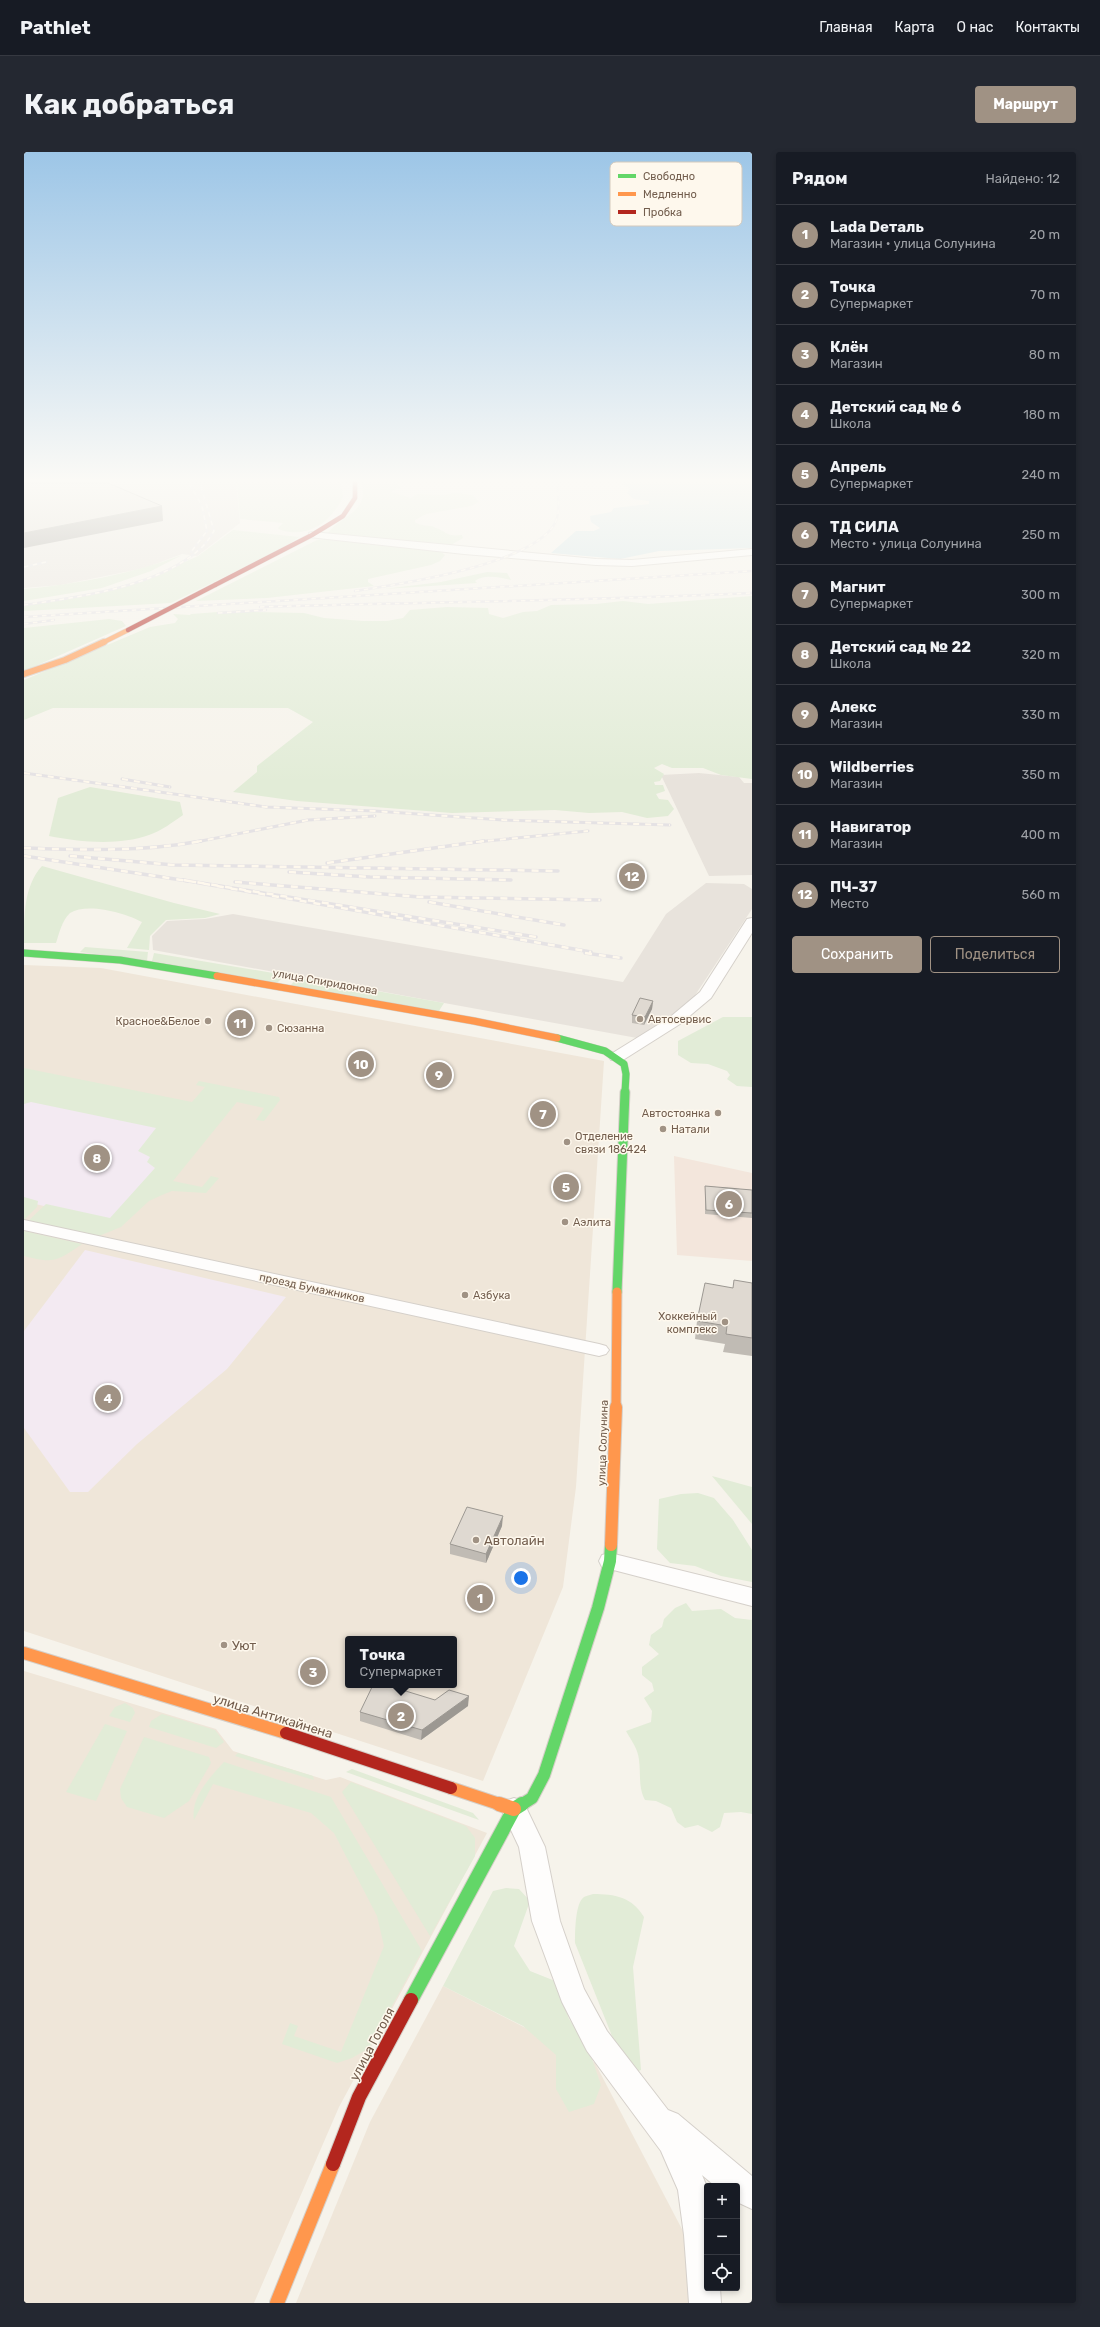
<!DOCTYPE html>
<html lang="ru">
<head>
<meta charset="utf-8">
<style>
  :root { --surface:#171b24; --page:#242831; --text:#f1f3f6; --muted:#9ea1a6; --line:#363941; --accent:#a09284 }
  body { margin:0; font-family:Rubik,sans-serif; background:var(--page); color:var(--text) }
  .controls { position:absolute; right:12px; bottom:12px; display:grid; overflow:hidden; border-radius:4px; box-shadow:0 2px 6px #0003 }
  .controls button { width:36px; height:36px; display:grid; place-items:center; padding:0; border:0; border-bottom:1px solid var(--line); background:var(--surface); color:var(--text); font:20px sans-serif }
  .you { position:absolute; left:497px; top:1426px; width:14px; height:14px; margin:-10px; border:3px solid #fff; border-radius:50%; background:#1a73e8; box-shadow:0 0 0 6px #1a73e833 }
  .badge { display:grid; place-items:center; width:26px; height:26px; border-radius:50%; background:var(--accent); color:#fff; font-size:13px; font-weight:700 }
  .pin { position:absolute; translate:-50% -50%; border:2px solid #fff; box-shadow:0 1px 4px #0006 }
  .popup { position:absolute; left:321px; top:1484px; width:112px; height:52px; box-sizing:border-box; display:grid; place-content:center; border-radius:4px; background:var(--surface); filter:drop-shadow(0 1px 3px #0005); font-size:13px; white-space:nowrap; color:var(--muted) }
  .popup b { font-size:15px; color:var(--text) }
  .popup::after { content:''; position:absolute; left:50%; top:100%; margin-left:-8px; border:8px solid transparent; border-top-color:var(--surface) }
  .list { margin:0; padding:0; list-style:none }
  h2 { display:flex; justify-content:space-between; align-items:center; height:52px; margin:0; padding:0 16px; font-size:17px }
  h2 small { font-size:13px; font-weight:400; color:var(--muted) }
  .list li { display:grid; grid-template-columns:26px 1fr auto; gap:12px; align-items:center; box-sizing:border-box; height:60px; padding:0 16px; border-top:1px solid var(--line) }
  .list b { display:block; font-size:15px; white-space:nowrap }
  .list p { margin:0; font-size:13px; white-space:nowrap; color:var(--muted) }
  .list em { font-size:13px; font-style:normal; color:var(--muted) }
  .actions { display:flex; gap:8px; padding:12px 16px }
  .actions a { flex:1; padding:9px 0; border:1px solid var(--accent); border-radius:4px; text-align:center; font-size:14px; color:var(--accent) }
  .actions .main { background:var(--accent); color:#fff }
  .icon { flex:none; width:22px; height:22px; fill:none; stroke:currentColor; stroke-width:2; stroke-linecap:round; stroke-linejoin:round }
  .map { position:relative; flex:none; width:728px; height:2151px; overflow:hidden; border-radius:4px }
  header { display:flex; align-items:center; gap:24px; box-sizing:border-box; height:56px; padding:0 20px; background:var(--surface); border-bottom:1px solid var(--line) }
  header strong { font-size:19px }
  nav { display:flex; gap:22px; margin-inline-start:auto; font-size:14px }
  .intro { display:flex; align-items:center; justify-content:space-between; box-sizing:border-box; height:96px; padding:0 24px }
  h1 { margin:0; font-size:28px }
  .button { padding:10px 18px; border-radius:4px; background:var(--accent); color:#fff; font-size:14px; font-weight:700 }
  main { display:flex; gap:24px; padding:0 24px }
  aside { flex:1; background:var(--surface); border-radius:4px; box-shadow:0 2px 6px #0003 }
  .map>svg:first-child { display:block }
</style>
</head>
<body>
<header>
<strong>Pathlet</strong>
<nav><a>Главная</a><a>Карта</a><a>О нас</a><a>Контакты</a></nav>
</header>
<div class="intro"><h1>Как добраться</h1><a class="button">Маршрут</a></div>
<main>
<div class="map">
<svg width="728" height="2151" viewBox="0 0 728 2151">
  <rect width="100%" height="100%" fill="#f6f3eb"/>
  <g fill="#efe6d9" fill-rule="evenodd">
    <path d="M0,813L77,816L580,909L552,1335L539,1435L459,1629L0,1479ZM324,1487H430V1533H324Z"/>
    <polygon points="0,1519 192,1577 209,1599 302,1628 316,1625 463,1681 315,1955 230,2151 0,2151"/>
    <polygon points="419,1834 571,1911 660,2081 667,2151 272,2151 346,1970"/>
  </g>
  <polygon fill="#f3e6dc" points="650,1004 728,1021 728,1109 653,1103"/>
  <g fill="#e8e3dc">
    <polygon points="0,331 212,331 216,371 173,404 158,402 121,416 37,433 0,436"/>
    <polygon points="675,621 715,625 720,631 728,631 728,723 685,724 637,623"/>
    <polygon points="682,731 720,732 728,737 728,757 664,854 642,871 613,886 129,798 128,784 143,769 181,767 209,762 599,830 642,762"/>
  </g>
  <g fill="#f3eaf2">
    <polygon points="0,926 179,964 95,1073 0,1049"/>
    <polygon points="61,1098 262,1145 203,1217 113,1292 64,1340 46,1340 0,1276 0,1179"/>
  </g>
  <g fill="#e2ecd7">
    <path d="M213,331H317L319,345C309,366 290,383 266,380C261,379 257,379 254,376L259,371L216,367Z"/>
    <path d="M338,331L372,332L377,335L367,340L387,346L393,342L420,343L431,341L449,343L455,350L447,354L402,362L391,368V370C397,375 405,372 412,376C423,380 423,385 438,383L439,386L427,393L307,383L304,381C317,363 345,361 338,331Z"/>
    <polygon points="209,378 275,385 261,395 147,451 0,459 0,454 60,444 120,428 174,404"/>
    <polygon points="308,386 406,397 417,400 421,403 416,409 407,413 344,427 344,430 350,434 243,446 172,449 293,388"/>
    <path d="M158,403L127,419L78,436L0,449V437C54,432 107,422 158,403Z"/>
    <path d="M463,420L483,421L487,428C477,425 459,422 451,429L453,431L360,437L417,430Z"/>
    <polygon points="728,444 728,627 697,623 679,616 648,616 638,612 630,616 640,622 636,629 630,630 631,633 639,633 641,639 632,642 635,647 644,648 650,657 644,664 623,666 598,660 565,661 531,658 428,661 273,649 209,640 233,620 233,614 289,570 264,556 29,556 0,568 0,528 126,475 151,471 154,467 149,462 166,463 167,462 221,458 226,460 280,461 300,466 339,469 363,469 379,466 386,458 423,455 464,456 465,462 479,466 499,460 513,459 527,453 572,452 599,449 624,452"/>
    <polygon points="85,467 98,469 102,474 0,519 0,476"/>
    <path d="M66,635L156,650L159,663C149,670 137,679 125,683C94,694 56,690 25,684L34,646Z"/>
    <path d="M18,714L150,751L196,762L181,766L142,768L126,784L125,798L103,796L118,770C102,761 63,750 46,761C38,768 35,782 32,791H0C0,762 0,734 18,714Z"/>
    <polygon points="61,795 124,800 123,809 56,800"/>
    <polygon points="130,801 261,823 253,831 128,809"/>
    <polygon points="274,825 420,851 413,862 266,834"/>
    <polygon points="699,865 728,865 728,935 713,934 703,927 706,923 703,919 684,912 667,911 654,903 654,889"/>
    <polygon points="0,916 168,950 181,935 172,933 175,929 255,945 256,948 240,969 232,968 240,956 213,950 149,1029 178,1035 187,1024 195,1026 182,1041 148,1039 138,1043 125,1049 97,1075 70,1086 2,1071 22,1052 86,1066 131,1016 123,1010 126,1005 114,999 132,976 7,950 0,952"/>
    <polygon points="0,1045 14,1049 13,1055 0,1068"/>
    <path d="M0,1079L58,1092C33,1109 31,1112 0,1104Z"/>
    <polygon points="688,1324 728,1335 728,1372"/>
    <polygon points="674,1341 690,1346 709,1368 728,1398 728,1430 697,1424 671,1414 646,1411 633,1397 635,1347 657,1342"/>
    <path d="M662,1451L668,1459L697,1457L711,1466L728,1468V1662L717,1660L700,1661L696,1675L688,1680L674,1673L661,1676L653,1670L647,1656L632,1649L621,1648C614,1635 617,1623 615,1608C614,1597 607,1588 602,1579L627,1570L628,1559L620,1546L630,1539L628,1531L618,1523V1515L635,1502L625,1493L627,1483L638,1475L640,1467L651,1456Z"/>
    <polygon points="101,1551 109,1556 111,1561 106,1570 85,1564 91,1555"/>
    <polygon points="138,1562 191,1578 200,1590 192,1596 125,1575 127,1569"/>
    <polygon points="81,1572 103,1579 72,1649 42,1640"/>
    <polygon points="120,1585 185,1605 187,1611 165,1649 140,1666 103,1655 97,1646 96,1637"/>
    <polygon points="214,1601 289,1624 290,1628 211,1604"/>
    <path d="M200,1610L307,1645L398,1799L345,1896L328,1906L313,1911L258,1892L266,1871L274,1874L270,1884L317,1900L360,1794L353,1764L310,1681L287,1661L189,1632L170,1668C166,1646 186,1625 200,1610Z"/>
    <polygon points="328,1617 449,1661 455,1668 322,1620"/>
    <polygon points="327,1630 442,1674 451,1686 451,1704 406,1784 318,1640"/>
    <polygon points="482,1736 495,1737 506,1749 490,1794 506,1819 531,1829 545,1867 564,1895 577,1933 570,1952 545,1960 532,1937 532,1903 499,1874 419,1834 469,1739"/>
    <path d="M569,1742C591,1742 608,1745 620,1765L609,1815L617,1918L612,1920L588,1884L551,1791C551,1781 551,1751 560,1745C562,1744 566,1743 569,1742Z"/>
  </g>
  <polygon fill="#cde2e5" points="597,331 728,331 728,396 635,399 596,407 527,401 552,379 570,379 576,376 567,370 566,364 587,360 590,356 625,352 625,349 610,347 603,341 606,337"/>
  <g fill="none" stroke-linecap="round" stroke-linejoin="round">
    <g stroke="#d5d0ca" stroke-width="2">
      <g id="street">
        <polygon points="288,380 572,407 608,408 728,397 728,403 608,414 572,413 440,402 285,385 285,381"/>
        <polygon points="728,766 728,781 687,846 656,872 599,908 587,908 585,905 587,902 645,866 676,840 723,767"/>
        <polygon points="0,1068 575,1192 582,1194 585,1198 582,1202 575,1204 0,1078"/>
        <polygon points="586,1401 728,1436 728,1454 578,1415 575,1409 578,1403"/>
        <polygon points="490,1646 499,1649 521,1695 536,1769 560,1837 583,1879 644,1958 654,1962 728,2024 728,2057 713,2050 713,2034 691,2034 678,2023 683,2035 683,2136 696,2136 697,2151 665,2151 660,2083 654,2038 637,1999 563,1899 538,1850 508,1769 495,1695 477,1657 481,1649"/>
      </g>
    </g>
    <g stroke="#d5cfc8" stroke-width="8">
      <g id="fast-far3">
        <polyline points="0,801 96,808 193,824"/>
        <polyline points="533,886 581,899 600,912 602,922 601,941"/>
      </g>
    </g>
    <g stroke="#d5cfc8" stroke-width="11">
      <polyline id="fast-far2" points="593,1140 601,940"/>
    </g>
    <g stroke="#d5cfc8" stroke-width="14">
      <polyline id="fast-far1" points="497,1653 508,1646 520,1623 574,1456 586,1409 587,1393"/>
    </g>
    <g stroke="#d5cfc8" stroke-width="16">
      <g id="fast">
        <polyline points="490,1657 498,1652"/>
        <polyline points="387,1848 490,1657"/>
      </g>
    </g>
    <g stroke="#d5cfc8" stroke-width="5.5">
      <polyline id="slow-far5" points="78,491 104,478"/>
    </g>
    <g stroke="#d5cfc8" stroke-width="8">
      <polyline id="slow-far4" points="0,522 41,508 80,490"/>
    </g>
    <g stroke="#d5cfc8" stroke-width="8">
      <polyline id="slow-far3" points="193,824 450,869 533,886"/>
    </g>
    <g stroke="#d5cfc8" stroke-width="11">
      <polyline id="slow-far2" points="592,1256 593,1140"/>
    </g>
    <g stroke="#d5cfc8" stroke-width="14">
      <g id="slow-far1">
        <polyline points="587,1393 592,1255"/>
        <polyline points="0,1501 262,1581"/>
        <polyline points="427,1636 478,1653"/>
      </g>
    </g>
    <g stroke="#d5cfc8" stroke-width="16">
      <g id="slow">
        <polyline points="475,1652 490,1657"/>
        <polyline points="253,2151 309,2012"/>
      </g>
    </g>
    <g stroke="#d5cfc8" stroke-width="5.5">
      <polyline id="jam-far2" points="191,433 288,383 319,364 331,346 331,331"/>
    </g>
    <g stroke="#d5cfc8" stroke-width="14">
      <polyline id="jam-far1" points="262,1581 427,1636"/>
    </g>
    <g stroke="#d5cfc8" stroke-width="16">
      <polyline id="jam" points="309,2012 335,1945 387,1848"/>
    </g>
    <use href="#street" fill="#fefdfc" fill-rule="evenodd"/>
    <use href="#fast-far3" stroke="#63d668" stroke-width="7"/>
    <use href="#fast-far2" stroke="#63d668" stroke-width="9"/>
    <use href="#fast-far1" stroke="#63d668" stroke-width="12"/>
    <use href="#fast" stroke="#63d668" stroke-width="14"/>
    <use href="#slow-far5" stroke="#ff974d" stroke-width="4.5"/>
    <use href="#slow-far4" stroke="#ff974d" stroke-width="6"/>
    <use href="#slow-far3" stroke="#ff974d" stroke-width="7"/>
    <use href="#slow-far2" stroke="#ff974d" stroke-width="9"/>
    <use href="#slow-far1" stroke="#ff974d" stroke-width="12"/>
    <use href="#slow" stroke="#ff974d" stroke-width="14"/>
    <use href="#jam-far2" stroke="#b3261e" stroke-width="4.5"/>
    <use href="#jam-far1" stroke="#b3261e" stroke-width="12"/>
    <use href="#jam" stroke="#b3261e" stroke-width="14"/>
    <g stroke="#e5e2e4" stroke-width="2.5">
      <g id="rail-far2">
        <polyline points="165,331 178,354 183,379 167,400"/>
        <polyline points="0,415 22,410"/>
        <path d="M331,439C377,432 505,413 530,373C537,362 534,344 533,331"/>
        <path d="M0,453C55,445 135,435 177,396C182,392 186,385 190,379L176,331"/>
        <path d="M236,455C400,450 564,449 728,441"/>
        <polyline points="194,461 242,458"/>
        <polyline points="0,465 728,419"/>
        <polyline points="0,472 30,468"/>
      </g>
    </g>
    <g stroke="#e5e2e4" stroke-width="3">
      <g id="rail-far1">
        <polyline points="0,621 242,655 351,659 479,668 646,673"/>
        <polyline points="98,627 146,635"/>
        <polyline points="172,690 284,668 351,664"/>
        <polyline points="452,690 564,679"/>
      </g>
    </g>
    <g stroke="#e5e2e4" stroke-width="3.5">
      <g id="rail">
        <path d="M0,696C58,698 119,700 177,689"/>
        <polyline points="0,704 164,729"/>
        <polyline points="46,704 150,713 534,719"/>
        <polyline points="303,711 460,689"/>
        <polyline points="265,720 346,725 487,728"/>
        <polyline points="211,730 396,745 576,748"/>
        <polyline points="405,750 540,773"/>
        <polyline points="512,785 159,728 567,800"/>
        <polyline points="561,801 597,806"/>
      </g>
    </g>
    <use href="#rail-far2" stroke="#fef8ed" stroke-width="1.5" stroke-dasharray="4.5" stroke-linecap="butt"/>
    <use href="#rail-far1" stroke="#fef8ed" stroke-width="2" stroke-dasharray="6" stroke-linecap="butt"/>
    <use href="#rail" stroke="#fef8ed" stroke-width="2.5" stroke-dasharray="7" stroke-linecap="butt"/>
    <g stroke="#d5cfc8" stroke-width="5.5" stroke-linecap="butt">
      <polyline id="jam-bridge" points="104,478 191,433"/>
    </g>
    <use href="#jam-bridge" stroke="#b3261e" stroke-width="4.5"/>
  </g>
  <g fill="#c0bbb4">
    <polygon points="629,849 628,857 620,873 608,871 608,863"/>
    <polygon points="681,1034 728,1038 728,1066 681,1062"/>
    <polygon points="728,1131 728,1204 699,1200 701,1192 671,1187 673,1169 709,1136"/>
    <polygon points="478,1374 462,1411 426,1402 426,1392"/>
    <polygon points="411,1548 444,1554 397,1588 336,1569 336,1560"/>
  </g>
  <g fill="#9c9892">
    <polygon points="138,354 139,369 0,396 0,381"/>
    <polygon points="629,849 628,857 620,873 621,865"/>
    <polygon points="479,1364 478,1374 462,1411 462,1402"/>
    <polygon points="445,1544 444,1554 397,1588 398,1578"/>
  </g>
  <g fill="#dfd9d1" stroke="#9c9892">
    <polygon points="0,331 84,331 138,354 0,381"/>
    <polygon points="616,846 629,849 621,865 608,863"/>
    <polygon points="681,1034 728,1038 728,1061 682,1058"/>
    <polygon points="710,1128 728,1131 728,1186 702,1182 703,1174 673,1169 681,1131 709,1136"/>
    <polygon points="443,1355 479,1364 462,1402 426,1392"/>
    <polygon points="349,1533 362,1533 411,1548 425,1538 445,1544 398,1578 336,1560"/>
  </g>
  <linearGradient id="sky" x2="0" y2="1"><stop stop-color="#9dc6e7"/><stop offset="0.52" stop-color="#fbfaf6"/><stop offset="1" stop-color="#fbfaf6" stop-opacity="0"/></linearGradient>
  <rect width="728" height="632" fill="url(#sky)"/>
  <g fill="#a09284" stroke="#fef8ed" stroke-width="1.5">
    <circle cx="616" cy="867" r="4"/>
    <circle cx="184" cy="869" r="4"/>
    <circle cx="245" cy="876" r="4"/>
    <circle cx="694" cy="961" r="4"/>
    <circle cx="639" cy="977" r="4"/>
    <circle cx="543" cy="990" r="4"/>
    <circle cx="541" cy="1070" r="4"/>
    <circle cx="441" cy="1143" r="4"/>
    <circle cx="701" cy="1170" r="4"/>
    <circle cx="452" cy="1388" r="4"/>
    <circle cx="200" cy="1493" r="4"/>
  </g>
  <g text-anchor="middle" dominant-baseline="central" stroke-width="3" stroke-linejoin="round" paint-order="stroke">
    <g font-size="11" fill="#725d4d" stroke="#fef8ed">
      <text transform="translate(301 830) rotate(10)">улица Спиридонова</text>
      <text transform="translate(288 1136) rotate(12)">проезд Бумажников</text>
      <text transform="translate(579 1291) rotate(-88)">улица Солунина</text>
    </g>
    <g font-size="11" fill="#725d4d" stroke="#fef8ed" text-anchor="start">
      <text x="624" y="867">Автосервис</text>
      <text x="176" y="869" text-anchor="end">Красное&amp;Белое</text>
      <text x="253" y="876">Сюзанна</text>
      <text x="686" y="961" text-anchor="end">Автостоянка</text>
      <text x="647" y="977">Натали</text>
      <text x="551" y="984">Отделение<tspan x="551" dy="13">связи 186424</tspan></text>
      <text x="549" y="1070">Аэлита</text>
      <text x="449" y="1143">Азбука</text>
      <text x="693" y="1164" text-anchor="end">Хоккейный<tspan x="693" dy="13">комплекс</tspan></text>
    </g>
    <g font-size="13" fill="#725d4d" stroke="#fef8ed" text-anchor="start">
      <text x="460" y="1388">Автолайн</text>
      <text x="208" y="1493">Уют</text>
    </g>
    <g font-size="13" fill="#725d4d" stroke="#fef8ed">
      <text transform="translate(249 1564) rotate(17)">улица Антикайнена</text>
      <text transform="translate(348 1892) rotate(-62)">улица Гоголя</text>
    </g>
  </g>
  <rect x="586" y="10" width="132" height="64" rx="6" fill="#fef8ed" stroke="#d4cabd" stroke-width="1"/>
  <rect x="594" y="22" width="18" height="4" fill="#63d668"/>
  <rect x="594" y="40" width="18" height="4" fill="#ff974d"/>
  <rect x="594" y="58" width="18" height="4" fill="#b3261e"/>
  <g font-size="11" fill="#725d4d">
    <text x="619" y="28">Свободно</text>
    <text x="619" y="46">Медленно</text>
    <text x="619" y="64">Пробка</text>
  </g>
</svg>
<div class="controls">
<button>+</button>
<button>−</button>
<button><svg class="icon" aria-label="locate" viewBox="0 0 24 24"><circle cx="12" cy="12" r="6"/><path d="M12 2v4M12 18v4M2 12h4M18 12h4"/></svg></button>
</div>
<div class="you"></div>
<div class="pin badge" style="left:456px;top:1446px">1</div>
<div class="pin badge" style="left:377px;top:1564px">2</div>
<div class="popup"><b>Точка</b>Супермаркет</div>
<div class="pin badge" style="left:289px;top:1520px">3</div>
<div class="pin badge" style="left:84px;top:1246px">4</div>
<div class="pin badge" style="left:542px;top:1035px">5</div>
<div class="pin badge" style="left:705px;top:1052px">6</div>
<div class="pin badge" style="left:519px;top:962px">7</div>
<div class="pin badge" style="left:73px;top:1006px">8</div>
<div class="pin badge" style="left:415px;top:923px">9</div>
<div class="pin badge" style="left:337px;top:912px">10</div>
<div class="pin badge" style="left:216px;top:871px">11</div>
<div class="pin badge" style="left:608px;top:724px">12</div>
</div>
<aside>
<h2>Рядом<small>Найдено: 12</small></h2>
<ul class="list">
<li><span class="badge">1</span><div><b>Lada Dеталь</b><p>Магазин · улица Солунина</p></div><em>20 m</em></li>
<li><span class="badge">2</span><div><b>Точка</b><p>Супермаркет</p></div><em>70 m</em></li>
<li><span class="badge">3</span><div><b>Клён</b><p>Магазин</p></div><em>80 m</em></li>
<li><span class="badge">4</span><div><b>Детский сад № 6</b><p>Школа</p></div><em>180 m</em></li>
<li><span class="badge">5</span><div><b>Апрель</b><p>Супермаркет</p></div><em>240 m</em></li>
<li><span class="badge">6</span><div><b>ТД СИЛА</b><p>Место · улица Солунина</p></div><em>250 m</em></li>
<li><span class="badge">7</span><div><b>Магнит</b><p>Супермаркет</p></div><em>300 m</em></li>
<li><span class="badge">8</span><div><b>Детский сад № 22</b><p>Школа</p></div><em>320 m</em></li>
<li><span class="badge">9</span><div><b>Алекс</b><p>Магазин</p></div><em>330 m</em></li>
<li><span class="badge">10</span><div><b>Wildberries</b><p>Магазин</p></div><em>350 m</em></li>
<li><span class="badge">11</span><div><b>Навигатор</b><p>Магазин</p></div><em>400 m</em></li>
<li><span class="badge">12</span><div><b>ПЧ-37</b><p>Место</p></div><em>560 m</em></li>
</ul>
<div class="actions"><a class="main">Сохранить</a><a>Поделиться</a></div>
</aside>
</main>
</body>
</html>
